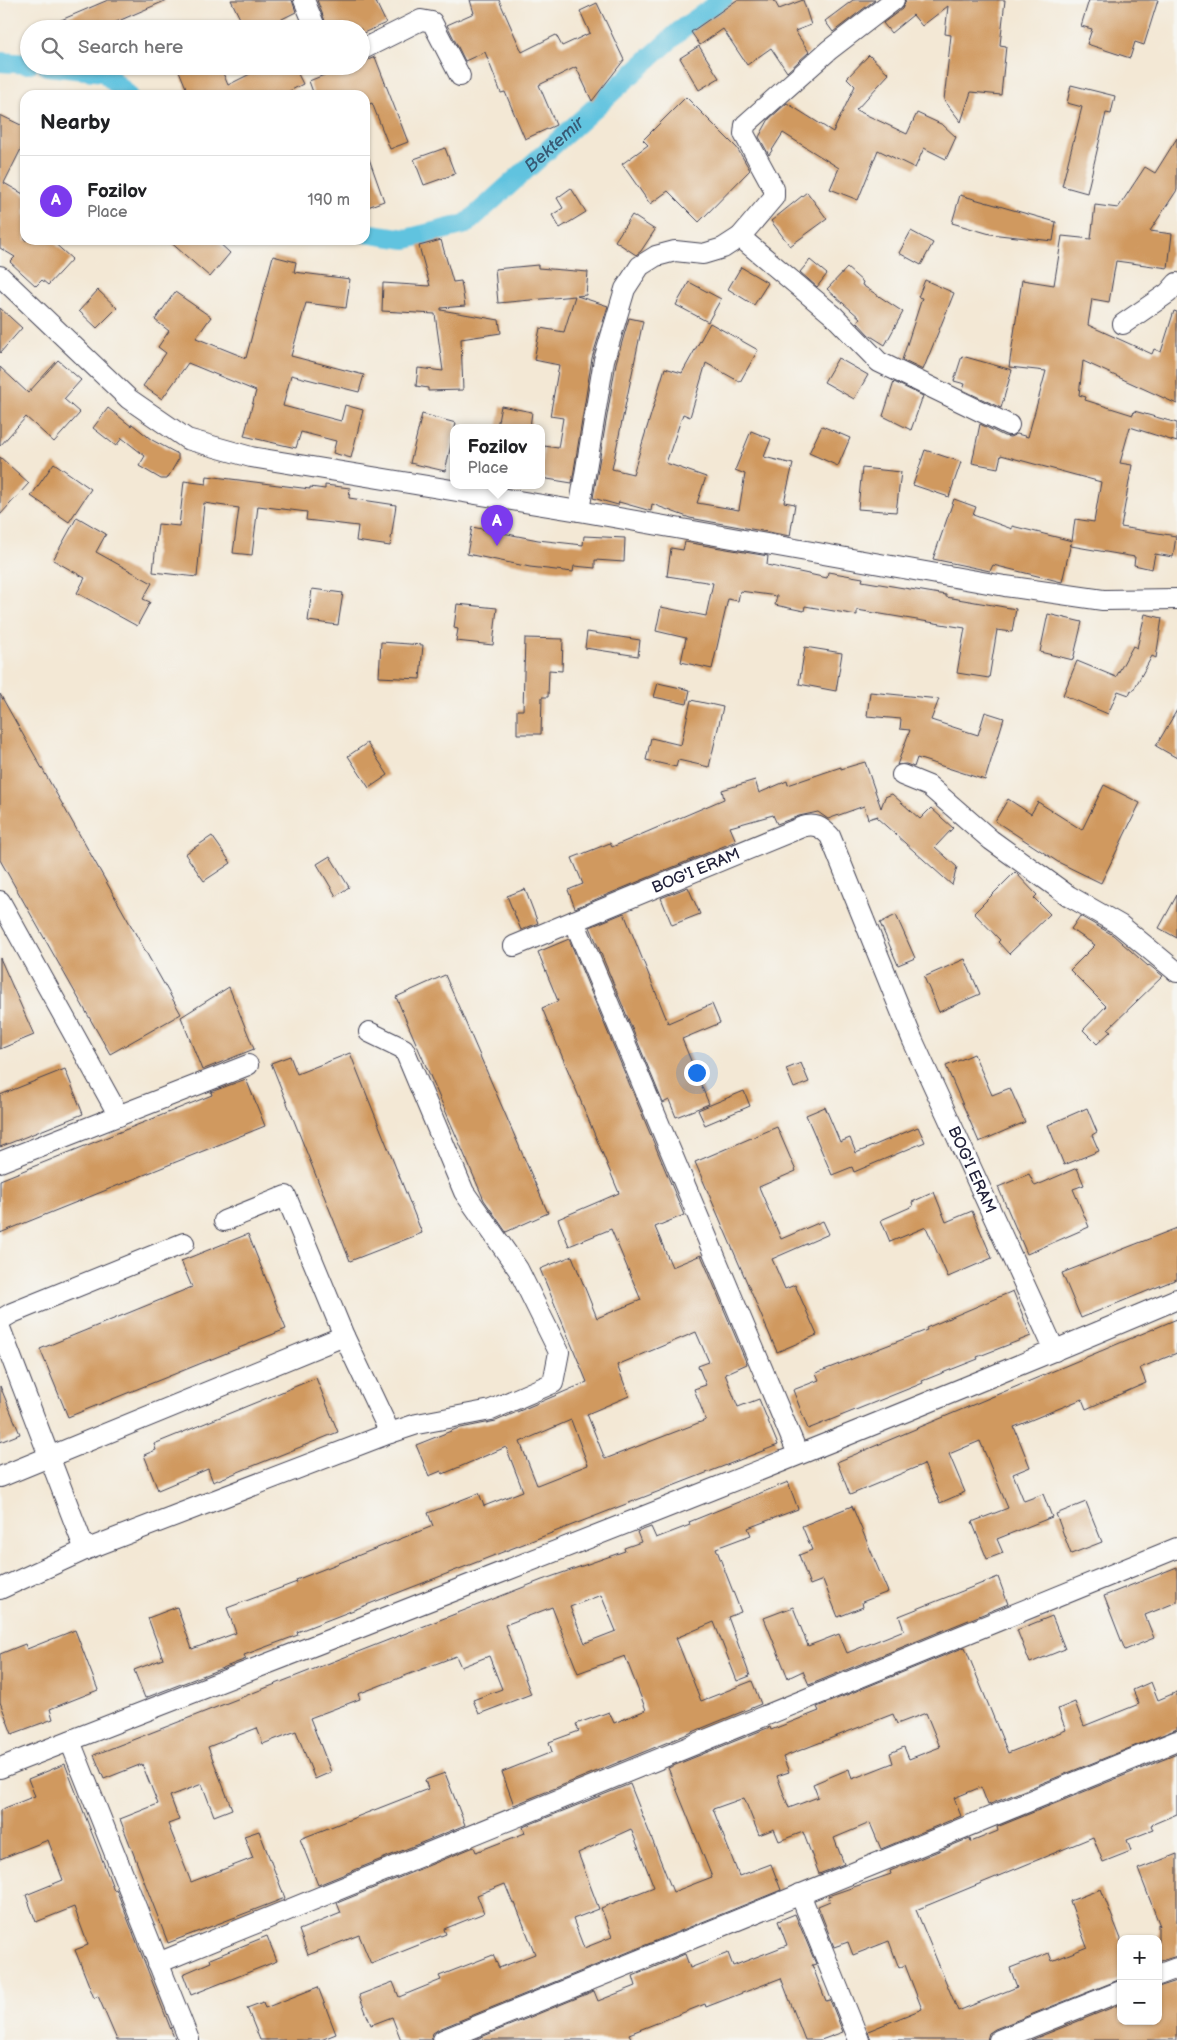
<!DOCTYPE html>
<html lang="en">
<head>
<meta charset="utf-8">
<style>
  :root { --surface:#fff; --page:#f6f6f6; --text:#202124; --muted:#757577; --line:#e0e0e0; --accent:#7c3aed }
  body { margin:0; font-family:"Balsamiq Sans",sans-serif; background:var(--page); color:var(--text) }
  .controls { position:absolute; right:15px; bottom:15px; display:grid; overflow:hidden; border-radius:10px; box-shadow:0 1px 4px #0004 }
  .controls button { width:45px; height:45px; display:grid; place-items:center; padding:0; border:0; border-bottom:1px solid var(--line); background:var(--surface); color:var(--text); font:25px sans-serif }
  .you { position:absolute; left:696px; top:1072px; width:18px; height:18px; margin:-12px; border:4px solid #fff; border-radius:50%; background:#1a73e8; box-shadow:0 0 0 8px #1a73e833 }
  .badge { display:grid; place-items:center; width:32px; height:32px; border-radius:50%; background:var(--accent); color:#fff; font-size:16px; font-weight:700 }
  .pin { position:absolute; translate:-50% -41px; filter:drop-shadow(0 1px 2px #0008) }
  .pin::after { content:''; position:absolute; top:26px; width:18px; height:15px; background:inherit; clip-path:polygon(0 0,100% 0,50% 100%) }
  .popup { position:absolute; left:450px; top:424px; width:95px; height:65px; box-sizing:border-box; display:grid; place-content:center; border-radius:10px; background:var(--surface); filter:drop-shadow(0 1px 4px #0005); font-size:16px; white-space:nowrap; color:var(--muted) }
  .popup b { font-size:19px; color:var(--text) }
  .popup::after { content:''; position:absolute; left:50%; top:100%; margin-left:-10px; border:10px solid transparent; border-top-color:var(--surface) }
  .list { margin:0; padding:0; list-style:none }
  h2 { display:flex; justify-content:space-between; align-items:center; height:65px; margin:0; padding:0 20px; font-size:21px }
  h2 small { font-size:16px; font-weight:400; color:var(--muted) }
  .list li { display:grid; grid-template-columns:32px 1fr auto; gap:15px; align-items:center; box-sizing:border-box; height:90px; padding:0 20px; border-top:1px solid var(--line) }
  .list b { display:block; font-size:19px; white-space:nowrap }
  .list p { margin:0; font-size:16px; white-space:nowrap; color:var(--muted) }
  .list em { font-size:16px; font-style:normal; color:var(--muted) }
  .icon { flex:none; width:28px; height:28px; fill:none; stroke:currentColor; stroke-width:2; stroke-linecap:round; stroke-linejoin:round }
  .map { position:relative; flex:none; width:1177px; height:2040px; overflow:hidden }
  .search { position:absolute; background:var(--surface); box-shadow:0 1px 4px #0004; left:20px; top:20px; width:350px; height:55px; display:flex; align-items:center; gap:12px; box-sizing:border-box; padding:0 18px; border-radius:28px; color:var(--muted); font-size:19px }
  .panel { position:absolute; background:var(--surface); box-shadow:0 1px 4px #0004; left:20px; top:90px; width:350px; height:155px; border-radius:15px }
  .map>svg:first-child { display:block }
</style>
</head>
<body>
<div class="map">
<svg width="1177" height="2040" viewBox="0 0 1177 2040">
  <rect width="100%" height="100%" fill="#f6f6f2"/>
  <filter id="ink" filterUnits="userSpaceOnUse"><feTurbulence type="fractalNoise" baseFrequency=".02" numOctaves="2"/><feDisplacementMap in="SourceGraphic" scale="10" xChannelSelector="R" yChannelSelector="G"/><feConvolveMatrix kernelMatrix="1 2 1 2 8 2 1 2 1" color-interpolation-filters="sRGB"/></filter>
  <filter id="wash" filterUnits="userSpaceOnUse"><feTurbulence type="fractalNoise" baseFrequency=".0096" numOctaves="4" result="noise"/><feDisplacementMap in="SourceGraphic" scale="20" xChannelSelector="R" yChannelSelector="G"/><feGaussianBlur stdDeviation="1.12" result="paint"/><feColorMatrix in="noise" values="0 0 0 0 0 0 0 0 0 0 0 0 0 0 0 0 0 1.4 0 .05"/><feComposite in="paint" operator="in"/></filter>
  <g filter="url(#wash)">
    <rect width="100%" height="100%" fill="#f3e8d5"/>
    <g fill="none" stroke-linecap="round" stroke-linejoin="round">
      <g stroke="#61c3df" stroke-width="20">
        <polyline points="0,62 29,64"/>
        <polyline points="47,66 104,72 128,95"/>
        <path id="s1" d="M365,233L406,239L466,224L683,28L723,0"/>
      </g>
    </g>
    <g id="blocks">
      <g fill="#d0995f" fill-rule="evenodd">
        <polygon points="108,0 167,0 100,29 40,29"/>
        <polygon points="231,0 292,0 296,12 262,29 245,29"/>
        <polygon points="317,0 375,0 386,23 361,34 361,29 328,29"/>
        <polygon points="470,0 499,0 522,52 556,35 562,46 590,33 580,11 597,3 624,60 592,101 576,67 539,85 556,125 525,139 505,92 501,93 485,52 465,61 447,25 474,13"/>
        <polygon points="737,0 774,0 779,9 803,0 811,25 795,31 809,52 787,72 771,48 747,65 723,29 700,45 691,32"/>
        <polygon points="853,0 875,0 833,32 825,21"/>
        <polygon points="906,0 1005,0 1000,45 1006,46 1001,95 971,92 961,122 944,100 951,35 945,34 948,6 922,26 913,15 891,33 883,23 902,9"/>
        <polygon points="1089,0 1158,0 1144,45 1135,42 1130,58 1087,44 1092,29 1081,26"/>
        <polygon points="699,46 719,78 699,90 680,58"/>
        <polygon points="869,55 889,74 856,110 907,134 917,113 943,125 956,137 946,159 924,148 915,168 878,150 858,200 830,189 839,168 783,133 769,155 759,137 769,119 787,103 833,132 855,86 847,78"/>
        <polygon points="375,57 408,142 390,149 372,103 365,106 365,95 314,95 309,81 347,66 361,66 361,63"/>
        <polygon points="177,66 220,66 228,85 266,66 294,66 303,84 282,95 189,95"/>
        <polygon points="1071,85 1115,96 1111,114 1106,113 1087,193 1062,186 1082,107 1067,103"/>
        <polygon points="686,97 737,148 750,170 699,222 668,191 650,204 622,164 648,145 643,140"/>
        <polygon points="0,115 25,127 25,141 4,183 25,195 25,240 51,240 72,259 48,285 42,280 36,286 10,262 15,257 0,248"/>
        <polygon points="1177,138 1177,190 1150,231 1172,234 1168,268 1116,261 1109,302 1092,299 1088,325 1152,354 1154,349 1161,352 1174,311 1177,312 1177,404 1083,361 1079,395 1086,397 1085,400 1133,415 1134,411 1177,423 1177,442 1130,427 1120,463 1132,465 1121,527 1176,536 1173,557 1155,554 1152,569 1134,565 1135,557 1071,546 1071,543 1062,582 993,565 990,571 933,559 954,499 976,507 973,515 1012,529 1012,526 1072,541 1075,519 1094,522 1101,482 1001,455 998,468 972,463 980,424 1004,436 1010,437 1017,434 1028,437 1046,371 1009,367 1022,280 1054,285 1062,236 1091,239 1095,205 1118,208 1145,167 1155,173"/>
        <polygon points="445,148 455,174 424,185 414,159"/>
        <polygon points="365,153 367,153 384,201 365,208"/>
        <polygon points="571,188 586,212 560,228 552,215 563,208 557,198"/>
        <polygon points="807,192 827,219 790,246 771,221"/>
        <polygon points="960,195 1056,222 1053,241 990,234 952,223"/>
        <polygon points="632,215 655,230 641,251 636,255 615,241"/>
        <polygon points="911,231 933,243 921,265 899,253"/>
        <polygon points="168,240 216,240 230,253 210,277"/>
        <polygon points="441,240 453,282 461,281 465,306 441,308 441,310 499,320 501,333 461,339 463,390 428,391 428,388 416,386 418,368 443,371 435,314 382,311 383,283 430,286 419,246"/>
        <polygon points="273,256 296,262 294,272 350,279 346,308 306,303 291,356 364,375 359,392 291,375 283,406 341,421 345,405 363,410 351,458 333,453 336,441 301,432 296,448 244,436 256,391 188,363 162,399 143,386 166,353 158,347 169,331 155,320 175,292 211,317 196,338 246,358"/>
        <polygon points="810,260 827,274 817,287 800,272"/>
        <polygon points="538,265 538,268 588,272 586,295 577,296 608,306 592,358 572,483 541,478 544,446 558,448 563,418 550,416 559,365 534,360 540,328 564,332 575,296 498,303 495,269"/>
        <polygon points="741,267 768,283 754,305 728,289"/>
        <polygon points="847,268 863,282 862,285 903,312 885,345 869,335 857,322 860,318 827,289"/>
        <polygon points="925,280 954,293 923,370 902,360 922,298 918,297"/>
        <polygon points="689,282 721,299 708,322 676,305"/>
        <polygon points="98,290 117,308 97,328 79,311"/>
        <polygon points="0,308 22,328 0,353"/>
        <polygon points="629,318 643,321 612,469 633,474 665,368 682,373 710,323 758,350 740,382 706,363 690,417 683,414 666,463 706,477 697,503 739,510 745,474 735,470 751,431 771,439 764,457 793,464 784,502 795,504 790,536 690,518 652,504 651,511 619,502 618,505 593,498 616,363"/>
        <polygon points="962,356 1012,370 1001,408 963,390 965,384 954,381"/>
        <polygon points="838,358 868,375 854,399 824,382"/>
        <polygon points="58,360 81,380 64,399 80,413 54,442 26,417 0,446 0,367 28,393"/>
        <polygon points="894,382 923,396 911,430 883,416"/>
        <polygon points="501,406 532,412 530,427 497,427"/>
        <polygon points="108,408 131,426 132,424 152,440 178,454 178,460 167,479 161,479 139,466 145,456 122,438 116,446 93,428"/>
        <polygon points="422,414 456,423 445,471 410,463"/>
        <polygon points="822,426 850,438 838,466 809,453"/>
        <polygon points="925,450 961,462 949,497 913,485"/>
        <polygon points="0,457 29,483 0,515"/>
        <polygon points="54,463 91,489 69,522 31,496"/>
        <polygon points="862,468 901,472 896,512 858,509"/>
        <polygon points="207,476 310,489 310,487 325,489 325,485 350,488 349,498 396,505 390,546 356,541 358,526 306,520 307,512 258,506 252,555 233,553 239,508 204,503 197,577 153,572 158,524 179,526 184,481 206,484"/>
        <polygon points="77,517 106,534 96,552 152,583 143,599 150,602 137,626 77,593 85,578 53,560"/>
        <polygon points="472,527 538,540 583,545 584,536 625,538 624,562 595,560 595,568 574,566 573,572 530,567 467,554"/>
        <polygon points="685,542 768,556 767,565 827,578 828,572 863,578 862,581 946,595 946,597 1016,609 1012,632 997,630 989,678 957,673 965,628 857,610 857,615 805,606 804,611 775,605 777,596 740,591 738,601 728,599 712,669 681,662 686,638 656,631 661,607 706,616 713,583 667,576 671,548 683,550"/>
        <polygon points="312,589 343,593 338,625 308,621"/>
        <polygon points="457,604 497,608 493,645 456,641 458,629 454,628"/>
        <polygon points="1048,614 1082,622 1073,660 1040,652"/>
        <polygon points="1145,614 1162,618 1156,658 1152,656 1133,691 1131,690 1129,695 1118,691 1108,714 1063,695 1077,661 1116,677 1133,646 1137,648"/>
        <polygon points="587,632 640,640 638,656 585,648"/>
        <polygon points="525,638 563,639 562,671 549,670 548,697 542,697 541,734 517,734 517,710 523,710"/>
        <polygon points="381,642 423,645 420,679 379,677"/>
        <polygon points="805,647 842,653 836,691 799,684"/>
        <polygon points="658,683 690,690 687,704 654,697"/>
        <polygon points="870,692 939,699 931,720 978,735 985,712 1004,718 985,780 917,758 914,767 906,764 897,765 910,730 900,729 901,719 867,716"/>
        <polygon points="0,694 181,1014 110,1054 0,860"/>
        <polygon points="691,700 723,707 709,767 678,760 676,767 646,760 651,738 681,745"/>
        <polygon points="1177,710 1177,758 1156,746"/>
        <polygon points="367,743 388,775 369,788 348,756"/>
        <polygon points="865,762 881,808 885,797 892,794 920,819 931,808 953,828 935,847 957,867 952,885 877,818 878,816 868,819 864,806 828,819 818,812 799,816 777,824 773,815 730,827 736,841 575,908 568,890 583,884 572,858 610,843 612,847 724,799 722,790 755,780 759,793 787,781 788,785 841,767 841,769"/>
        <polygon points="1104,785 1140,803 1101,883 1058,862 995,821 1008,799 1031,814 1038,802 1082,830"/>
        <polygon points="212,836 231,863 204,881 185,854"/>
        <polygon points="330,856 349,887 336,896 317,864"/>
        <polygon points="1015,872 1037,895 1034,898 1050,914 1009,954 998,942 1000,940 974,913"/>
        <polygon points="688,887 700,914 672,925 661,898"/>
        <polygon points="525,889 538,923 521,930 507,896"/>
        <polygon points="1177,895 1177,938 1159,928"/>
        <polygon points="624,913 668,1023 712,1004 720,1023 682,1039 709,1104 676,1117 669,1100 663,1103 590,927"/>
        <polygon points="896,915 915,958 898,965 880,923"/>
        <polygon points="1080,916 1113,935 1148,966 1149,965 1163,976 1108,1029 1111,1031 1097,1044 1083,1030 1106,1006 1070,970 1095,945 1071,929"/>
        <path d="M569,939L684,1215L655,1227L672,1267L701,1255L747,1364L725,1374L738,1407L759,1399L778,1445L297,1632L298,1635L244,1655L246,1659L145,1698L134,1670L163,1659L148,1618L177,1607L192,1649L236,1633L227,1608L297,1582L296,1580L433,1526L428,1513L479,1493L484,1506L523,1491L506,1447L443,1474L441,1471L429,1476L416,1445L456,1429L496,1421L587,1382L540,1269L572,1256L597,1318L641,1300L611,1229L569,1246L558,1219L619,1193L542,1008L558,1001L538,952ZM696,1332L709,1362L698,1366L706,1385L694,1389L706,1420L605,1459L587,1414L629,1396L617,1365ZM571,1420L588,1465L537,1485L520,1442Z"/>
        <polygon points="0,958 34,1035 0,1049"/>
        <polygon points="965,959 980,994 939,1012 924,977"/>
        <polygon points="445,975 548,1213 506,1232 484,1200 396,997"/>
        <polygon points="229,987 254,1049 202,1070 181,1017"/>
        <polygon points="350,1053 422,1233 350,1261 271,1063 290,1056 297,1074"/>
        <polygon points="974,1054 992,1095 1010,1088 1025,1122 979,1142 946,1066"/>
        <polygon points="801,1063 809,1082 794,1088 786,1069"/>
        <polygon points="65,1069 83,1114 0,1147 0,1095"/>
        <polygon points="246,1079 265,1126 0,1233 0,1180 212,1095 211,1092"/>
        <polygon points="744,1091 750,1106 705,1125 698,1110"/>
        <polygon points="825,1107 840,1142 850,1138 856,1153 918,1127 925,1142 854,1172 852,1167 832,1175 806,1115"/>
        <polygon points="1087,1108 1097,1132 1092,1135 1099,1151 1064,1165 1048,1125"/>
        <polygon points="777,1127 796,1171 759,1187 781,1239 823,1221 829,1234 772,1259 785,1289 795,1285 817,1335 777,1352 695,1162"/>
        <polygon points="1077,1168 1084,1185 1073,1189 1089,1227 1027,1254 998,1187 1029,1174 1035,1186"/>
        <polygon points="934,1192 946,1222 972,1211 992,1258 948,1277 926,1227 890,1242 881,1220 913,1206 912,1202"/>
        <polygon points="1177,1228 1177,1279 1081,1318 1062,1273"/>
        <polygon points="248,1234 286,1329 68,1417 40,1349 192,1287 181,1261"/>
        <polygon points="1013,1291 1031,1336 977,1357 978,1359 922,1381 923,1383 808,1429 793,1390 819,1380 816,1373 927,1330 926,1328"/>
        <polygon points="1177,1319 1177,1353 1140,1368 1146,1383 1086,1409 1082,1399 1014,1427 1030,1467 1013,1474 1024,1501 1043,1494 1052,1517 997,1539 1003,1553 987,1559 972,1522 1008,1508 980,1441 949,1454 965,1492 940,1503 924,1464 850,1495 837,1462"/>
        <polygon points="316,1378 338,1432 213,1482 208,1469 158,1490 144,1455 156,1450 154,1444"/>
        <polygon points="0,1386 20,1434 0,1442"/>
        <path d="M788,1482L798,1509L748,1528L751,1535L716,1548L741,1612L728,1617L750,1676L737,1681L714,1622L676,1638L701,1701L752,1681L761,1704L514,1805L502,1772L552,1752L549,1742L579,1731L576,1724L609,1712L614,1723L646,1710L625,1656L578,1673L552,1607L505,1625L531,1694L479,1714L473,1700L502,1689L489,1656L461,1667L456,1656L358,1694L360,1699L310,1718L331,1772L315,1779L296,1731L263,1744L257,1728L208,1747L232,1809L214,1816L202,1784L170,1796L179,1820L168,1824L191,1882L253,1858L244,1836L259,1831L285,1898L168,1943L120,1819L158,1804L142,1764L104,1779L94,1755L542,1580L625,1551L624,1548L641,1542L637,1532L651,1527L656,1538L690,1525L689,1522ZM601,1595L616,1631L585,1643L570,1607Z"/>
        <polygon points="1086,1502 1102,1542 1071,1554 1056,1514"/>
        <polygon points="852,1506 888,1592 862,1602 863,1607 838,1617 823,1580 810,1585 799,1555 812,1550 802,1526"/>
        <polygon points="1177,1567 1177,1602 1145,1615 1154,1638 1125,1650 1104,1596"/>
        <polygon points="998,1577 1008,1604 809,1685 803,1671 788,1678 764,1618 793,1607 808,1646 839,1634 847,1653 904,1630 899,1616"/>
        <polygon points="1052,1616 1065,1649 1030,1663 1017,1630"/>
        <polygon points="75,1630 98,1690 50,1709 53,1719 12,1734 0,1702 0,1654 25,1644 27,1649"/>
        <path d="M965,1647L1008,1753L1066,1730L1058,1709L1075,1702L1084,1726L1139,1704L1133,1690L1151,1682L1158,1700L1177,1692V1729L988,1805L981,1787L954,1798L961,1816L881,1849L870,1823L834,1838L844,1864L819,1874L803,1832L779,1841L774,1829L759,1835L744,1798L713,1809L739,1876L771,1864L781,1890L439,2029L433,2033L431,2040H401L392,2017L371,2025L359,1995L393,1982L399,1997L441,1980L439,1976L493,1955L499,1968L535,1954L515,1903L513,1904L505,1884L477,1895L484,1913L444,1929L446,1934L371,1964L359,1935L308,1955L299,1930L341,1913L337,1903L474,1847L476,1852L525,1833L523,1827L630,1784L673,1892L712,1877L668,1768L770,1727L771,1730L819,1711L817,1707ZM926,1713L940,1747L909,1759L904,1747L890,1753L893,1763L852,1779L849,1769L813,1784L818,1797L789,1808L777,1776L789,1772L783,1757L893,1714L897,1724ZM631,1829L654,1887L601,1908L612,1937L584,1948L573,1919L599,1909L578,1853Z"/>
        <polygon points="1177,1754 1177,1814 1151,1825 1153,1830 1127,1840 1131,1851 1103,1862 1093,1837 916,1910 958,2011 1017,1987 1010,1968 1049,1953 1052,1961 1087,1947 1070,1901 1101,1889 1121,1939 1121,1979 995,2029 989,2033 987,2040 871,2040 868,2031 922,2009 905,1965 899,1968 889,1941 853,1955 848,1942 834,1947 818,1906 830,1901 828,1896 891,1874 890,1871 970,1838 971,1842 998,1831 997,1827"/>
        <polygon points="65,1764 114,1890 116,1889 175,2040 117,2040 98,1996 94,1998 75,1950 88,1945 74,1907 36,1922 26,1895 63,1880 48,1840 0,1859 0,1810 35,1796 28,1779"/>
        <polygon points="445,1773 465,1825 318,1885 300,1839 428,1789 425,1780"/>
        <polygon points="1177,1854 1177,1956 1158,1962 1158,1924 1160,1926 1138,1869"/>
        <polygon points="795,1914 816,1964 812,1965 826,2001 830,2000 843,2032 821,2040 805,2040 781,1978 706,2007 705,2004 629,2034 632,2040 474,2040 594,1991 598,2001 636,1986 633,1976 685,1954 690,1968 728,1953 733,1966 787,1945 778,1921"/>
        <polygon points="267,1936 277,1961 191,1995 183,1974 211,1962 210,1959"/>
        <polygon points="1177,1981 1177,2040 1031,2040 1121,2004 1121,2021 1158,2021 1158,1987"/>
        <polygon points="318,1987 336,2034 321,2040 260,2040 247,2008 263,2002 265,2008"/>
      </g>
    </g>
  </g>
  <g filter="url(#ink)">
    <use href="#blocks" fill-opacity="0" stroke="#414052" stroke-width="1"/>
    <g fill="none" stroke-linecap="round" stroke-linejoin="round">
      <g stroke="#414052" stroke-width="22">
        <g id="minor">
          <polyline points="304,0 316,29"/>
          <polyline points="361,50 421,20 432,22 460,76"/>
          <polyline points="740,237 834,316 879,362 1009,425"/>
          <polyline points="0,276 129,399 187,439 251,457 579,511 1005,586 1103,600 1177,599"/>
          <polyline points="1123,324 1168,293 1177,283"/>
          <polyline points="579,511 604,360 625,289 640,266 656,256 675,251 703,254 723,248 740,237 774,197 774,189 744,134 745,125 829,50 894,0"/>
          <polyline points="902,775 929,786 991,840 1069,896 1120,925 1177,972"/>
          <polyline points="0,901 119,1116"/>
          <polyline points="514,946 574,921"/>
          <polyline points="0,1162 248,1065"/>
          <polyline points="224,1221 286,1196 344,1336 390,1433"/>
          <polyline points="0,1320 12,1313 184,1243"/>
          <polyline points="0,1328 85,1550"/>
          <path id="s2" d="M798,1454L574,921L802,827C815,823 821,827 830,836L913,1041L1055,1351"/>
          <polyline points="0,1477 344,1336"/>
          <polyline points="0,1589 85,1550 390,1433 417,1424 491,1410 553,1383 559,1352 518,1269 464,1192 404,1049 369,1032"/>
          <polyline points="70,1741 189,2040"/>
          <path d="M0,1768C393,1614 788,1464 1177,1299"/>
          <polyline points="800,1894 859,2040"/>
          <polyline points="158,1963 1177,1548"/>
          <polyline points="1158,1975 1177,1968"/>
          <polyline points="443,2040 1177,1741"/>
          <polyline points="999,2040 1121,1991"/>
        </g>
      </g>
      <use href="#minor" stroke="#fff" stroke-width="20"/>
    </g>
  </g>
  <g text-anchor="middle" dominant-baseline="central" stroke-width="4.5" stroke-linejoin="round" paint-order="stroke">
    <g font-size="16" fill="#22223b" stroke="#f6f6f2">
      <text stroke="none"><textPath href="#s2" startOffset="710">BOG'I ERAM</textPath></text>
      <text stroke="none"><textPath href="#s2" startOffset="1219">BOG'I ERAM</textPath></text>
    </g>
    <g font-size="18" font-style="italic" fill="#385a74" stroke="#f6f6f2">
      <text stroke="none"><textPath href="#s1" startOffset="222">Bektemir</textPath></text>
    </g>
  </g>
</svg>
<div class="controls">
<button>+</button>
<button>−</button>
</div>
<div class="you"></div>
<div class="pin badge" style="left:497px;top:546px">A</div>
<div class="popup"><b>Fozilov</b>Place</div>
<div class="search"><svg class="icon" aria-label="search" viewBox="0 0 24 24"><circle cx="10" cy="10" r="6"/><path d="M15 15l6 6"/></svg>Search here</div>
<section class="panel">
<h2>Nearby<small></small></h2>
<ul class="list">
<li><span class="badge">A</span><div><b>Fozilov</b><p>Place</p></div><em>190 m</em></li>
</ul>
</section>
</div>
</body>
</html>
